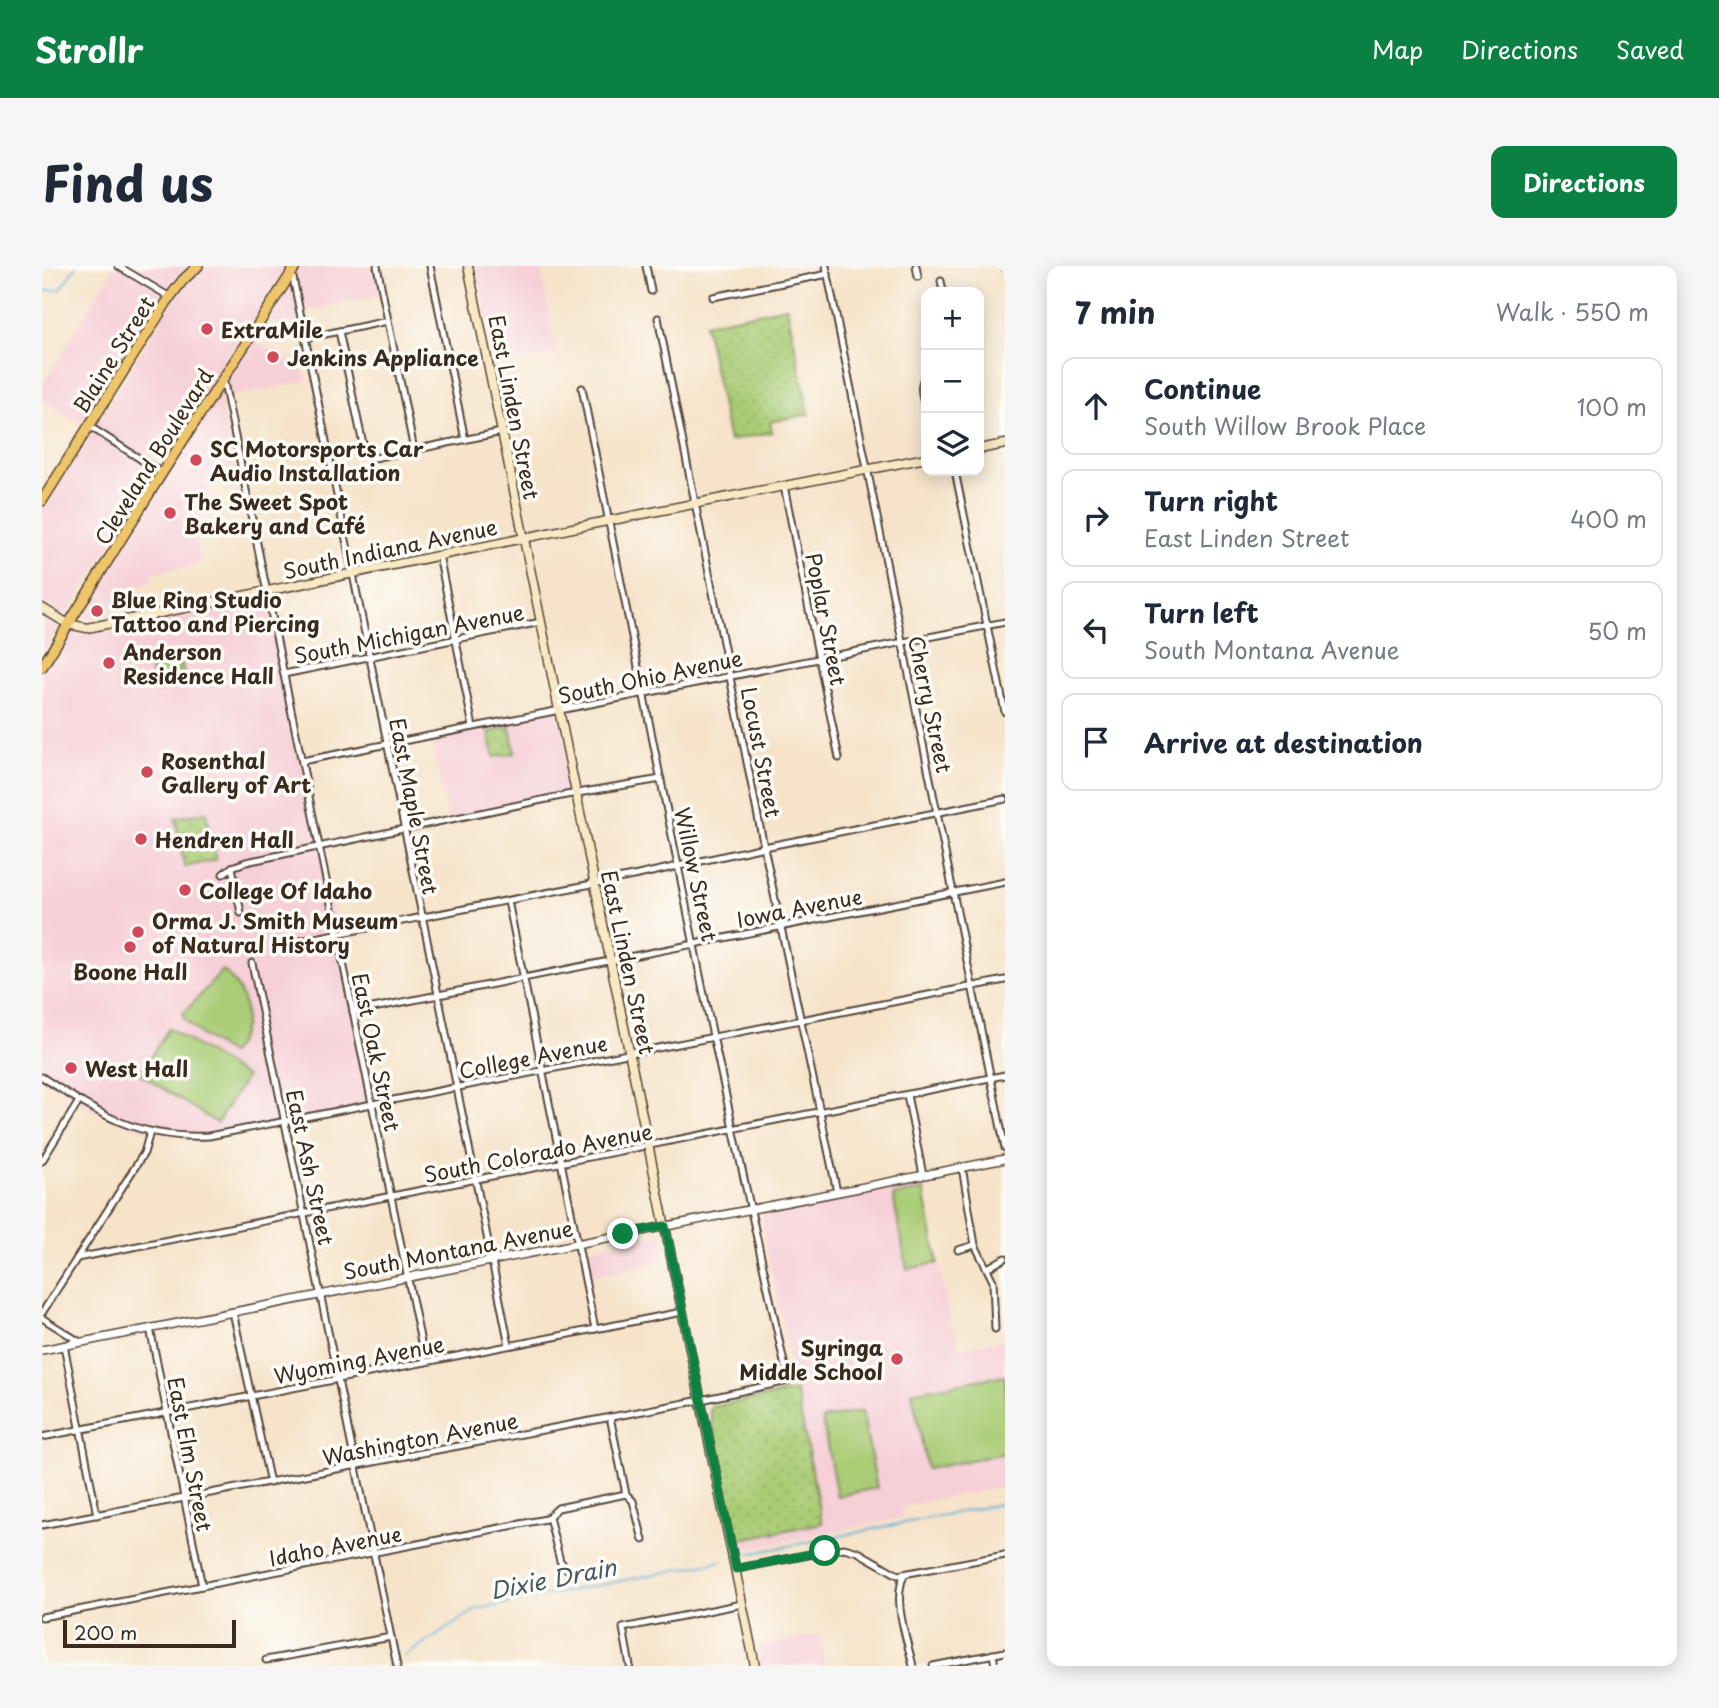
<!DOCTYPE html>
<html lang="en">
<head>
<meta charset="utf-8">
<style>
  :root { --surface:#fff; --page:#f6f6f7; --text:#1f2937; --muted:#747a83; --line:#e0e1e3; --accent:#0b8043 }
  body { margin:0; font-family:"Playpen Sans",sans-serif; background:var(--page); color:var(--text) }
  .controls { position:absolute; right:21px; top:21px; display:grid; overflow:hidden; border-radius:14px; box-shadow:0 4px 18px #0003 }
  .controls button { width:63px; height:63px; display:grid; place-items:center; padding:0; border:0; border-bottom:2px solid var(--line); background:var(--surface); color:var(--text); font:35px sans-serif }
  .scale { position:absolute; left:21px; bottom:18px; width:173px; box-sizing:border-box; padding-left:7px; border:4px solid #3b2a1e; border-top:0; font-size:19px; line-height:24px; white-space:nowrap; color:#3b2a1e; -webkit-text-stroke:5px #fdfcf7; paint-order:stroke }
  .stop { position:absolute; width:21px; height:21px; margin:-16px; border:5px solid #0b8043; border-radius:50%; background:#fff }
  .stop.end { background:#0b8043; border-color:#fff; box-shadow:0 2px 7px #0008 }
  .list { margin:0; padding:0; list-style:none }
  h2 { display:flex; justify-content:space-between; align-items:center; height:91px; margin:0; padding:0 28px; font-size:30px }
  h2 small { font-size:23px; font-weight:400; color:var(--muted) }
  .list li { display:grid; grid-template-columns:46px 1fr auto; gap:21px; align-items:center; box-sizing:border-box; height:98px; margin:0 14px 14px; padding:0 14px; border:2px solid var(--line); border-radius:14px }
  .list b { display:block; font-size:26px; white-space:nowrap }
  .list p { margin:0; font-size:23px; white-space:nowrap; color:var(--muted) }
  .list em { font-size:23px; font-style:normal; color:var(--muted) }
  .icon { flex:none; width:38px; height:38px; fill:none; stroke:currentColor; stroke-width:2; stroke-linecap:round; stroke-linejoin:round }
  .map { position:relative; flex:none; width:963px; height:1400px; overflow:hidden; border-radius:14px }
  header { display:flex; align-items:center; gap:42px; box-sizing:border-box; height:98px; padding:0 35px; background:var(--accent); color:#fff }
  header strong { font-size:33px }
  nav { display:flex; gap:38px; margin-inline-start:auto; font-size:24px }
  .intro { display:flex; align-items:center; justify-content:space-between; box-sizing:border-box; height:168px; padding:0 42px }
  h1 { margin:0; font-size:49px }
  .button { padding:18px 32px; border-radius:14px; background:var(--accent); color:#fff; font-size:24px; font-weight:700 }
  main { display:flex; gap:42px; padding:0 42px }
  aside { flex:1; background:var(--surface); border-radius:14px; box-shadow:0 4px 18px #0003 }
  .map>svg:first-child { display:block }
</style>
</head>
<body>
<header>
<strong>Strollr</strong>
<nav><a>Map</a><a>Directions</a><a>Saved</a></nav>
</header>
<div class="intro"><h1>Find us</h1><a class="button">Directions</a></div>
<main>
<div class="map">
<svg width="963" height="1400" viewBox="0 0 963 1400">
  <defs>
    <pattern id="grass-dots" width="8" height="8" patternUnits="userSpaceOnUse" patternTransform="scale(1.75)"><rect width="8" height="8" fill="#a9cc75"/><path d="M2 2h.1M6 6h.1" fill="none" stroke="#92af65" stroke-width="1.8" stroke-linecap="round"/></pattern>
  </defs>
  <rect width="100%" height="100%" fill="#fdfcf7"/>
  <filter id="ink" filterUnits="userSpaceOnUse"><feTurbulence type="fractalNoise" baseFrequency=".0143" numOctaves="2"/><feDisplacementMap in="SourceGraphic" scale="14" xChannelSelector="R" yChannelSelector="G"/><feConvolveMatrix kernelMatrix="1 2 1 2 8 2 1 2 1" color-interpolation-filters="sRGB"/></filter>
  <filter id="wash" filterUnits="userSpaceOnUse"><feTurbulence type="fractalNoise" baseFrequency=".00686" numOctaves="4" result="noise"/><feDisplacementMap in="SourceGraphic" scale="28" xChannelSelector="R" yChannelSelector="G"/><feGaussianBlur stdDeviation="1.57" result="paint"/><feColorMatrix in="noise" values="0 0 0 0 0 0 0 0 0 0 0 0 0 0 0 0 0 1.4 0 .05"/><feComposite in="paint" operator="in"/></filter>
  <g filter="url(#wash)">
    <rect width="100%" height="100%" fill="#f6e3c9"/>
    <g fill="#f6cfd7">
      <polygon points="73,0 149,0 137,12 109,48 40,159 0,133 0,120"/>
      <polygon points="165,0 237,0 244,9 155,141 0,389 0,244 119,54 121,48 142,19"/>
      <polygon points="257,0 332,0 338,29 264,45 269,68 256,70 224,51"/>
      <polygon points="434,0 498,0 515,88 454,100"/>
      <polygon points="209,72 264,107 265,115 178,132 195,215 167,220 172,249 150,254 158,298 108,308 109,316 87,321 92,345 45,354 40,350 41,343"/>
      <polygon points="225,325 330,838 167,870 104,865 52,845 0,811 0,401 26,358 36,362"/>
      <polygon points="517,445 534,527 407,554 388,469"/>
      <polygon points="881,918 909,1062 913,1062 917,1082 963,1074 963,1220 859,1241 861,1252 696,1285 668,1145 669,1141 754,1124 719,954 721,949"/>
      <polygon points="619,968 624,995 548,1010 543,983"/>
      <polygon points="777,1369 783,1400 718,1400 714,1381"/>
    </g>
    <g fill="url(#grass-dots)" stroke="#727b4a" stroke-width="2">
      <polygon points="745,41 767,148 728,156 730,166 687,175 663,58"/>
      <polygon points="138,390 144,419 113,425 107,397"/>
      <polygon points="468,461 473,487 452,491 447,466"/>
      <polygon points="164,546 170,574 139,580 133,552"/>
      <polygon points="171,577 174,594 143,601 139,584"/>
      <polygon points="754,1125 780,1257 694,1274 668,1145 669,1141"/>
    </g>
    <g fill="#a9cc75" stroke="#727b4a" stroke-width="2">
      <polygon points="137,406 140,420 117,424 115,411"/>
      <path d="M181,704C208,729 211,759 188,788L162,771L142,753L141,748Z"/>
      <polygon points="127,762 204,811 175,857 98,808"/>
      <polygon points="882,924 896,997 865,1003 851,930"/>
      <polygon points="963,1109 963,1187 885,1203 870,1126"/>
      <polygon points="820,1145 835,1222 795,1230 780,1153"/>
    </g>
    <g fill="none" stroke-linecap="round" stroke-linejoin="round">
      <g stroke="#5bb0d7" stroke-width="2">
        <polyline points="0,25 18,24 34,0"/>
        <polyline points="701,1289 963,1237"/>
        <polyline points="362,1391 435,1343 680,1295"/>
        <polyline points="346,1400 347,1399"/>
      </g>
    </g>
  </g>
  <g filter="url(#ink)">
    <g fill="none" stroke-linecap="round" stroke-linejoin="round">
      <g stroke="#574638" stroke-width="9">
        <g id="minor">
          <polyline points="76,0 128,31"/>
          <polyline points="335,0 372,184"/>
          <polyline points="388,0 423,174"/>
          <polyline points="604,0 609,25"/>
          <polyline points="784,0 963,882"/>
          <polyline points="874,0 876,11"/>
          <polyline points="963,0 963,2"/>
          <polyline points="250,7 467,1079"/>
          <polyline points="899,15 901,26"/>
          <polyline points="671,31 786,8"/>
          <polyline points="616,52 722,581 795,926"/>
          <polyline points="297,65 322,183 326,191 332,192 460,166"/>
          <polyline points="264,72 346,55"/>
          <path d="M884,110C875,120 882,134 884,145"/>
          <polyline points="181,112 383,1096"/>
          <polyline points="47,160 120,207"/>
          <polyline points="913,205 963,446"/>
          <polyline points="742,220 797,492"/>
          <polyline points="397,289 431,461"/>
          <polyline points="242,408 499,356"/>
          <polyline points="260,495 963,356"/>
          <polyline points="190,601 199,647"/>
          <polyline points="181,608 190,601 204,596 524,529 619,513"/>
          <polyline points="466,635 553,1063"/>
          <polyline points="253,676 596,609 722,581 963,533"/>
          <polyline points="210,697 355,1400"/>
          <polyline points="311,746 963,616"/>
          <path d="M0,811C58,849 95,873 167,870L963,714"/>
          <polyline points="865,829 881,909"/>
          <polyline points="0,895 37,835"/>
          <polyline points="920,901 933,979 951,1015 953,1063"/>
          <polyline points="916,984 933,979"/>
          <polyline points="35,992 963,809"/>
          <polyline points="946,1002 963,992"/>
          <polyline points="191,1046 228,1217"/>
          <polyline points="0,1047 102,887 108,866"/>
          <polyline points="0,1052 38,1076"/>
          <polyline points="108,1062 160,1320"/>
          <polyline points="22,1079 55,1249"/>
          <polyline points="568,1151 584,1228"/>
          <polyline points="0,1171 640,1046"/>
          <polyline points="507,1251 518,1295 525,1303"/>
          <polyline points="0,1259 659,1134 746,1115 661,724 540,122"/>
          <polyline points="694,1303 802,1282 816,1286 856,1309 963,1289"/>
          <path d="M862,1309C850,1335 865,1373 871,1400"/>
          <polyline points="0,1351 504,1253 516,1242 584,1228 591,1235 601,1274"/>
          <polyline points="951,1388 953,1400"/>
          <polyline points="224,1394 349,1371"/>
          <polyline points="588,1400 581,1362 700,1338"/>
          <polyline points="891,1400 963,1386"/>
        </g>
      </g>
      <g stroke="#574638" stroke-width="10">
        <polyline id="tertiary" points="0,1084 963,893"/>
      </g>
      <g stroke="#574638" stroke-width="11">
        <g id="secondary">
          <polyline points="426,0 713,1400"/>
          <polyline points="937,183 963,178"/>
          <polyline points="0,342 26,358 45,362 555,257 884,192"/>
        </g>
      </g>
      <g stroke="#574638" stroke-width="12">
        <g id="primary">
          <polyline points="0,235 128,31 141,14 156,0"/>
          <polyline points="0,401 120,207 254,0"/>
        </g>
      </g>
      <use href="#minor" stroke="#fff" stroke-width="5"/>
      <use href="#tertiary" stroke="#fff" stroke-width="7"/>
      <use href="#secondary" stroke="#f8e8c3" stroke-width="8"/>
      <use href="#primary" stroke="#eec569" stroke-width="9"/>
    </g>
  </g>
  <g fill="none" stroke-linecap="round" stroke-linejoin="round" filter="url(#ink)">
    <polyline stroke="#0b8043" stroke-width="9" points="581,968 623,960 694,1303 783,1285"/>
  </g>
  <g fill="#d1495b" stroke="#fdfcf7" stroke-width="2.5">
    <circle cx="165" cy="63" r="7"/>
    <circle cx="231" cy="91" r="7"/>
    <circle cx="154" cy="194" r="7"/>
    <circle cx="128" cy="247" r="7"/>
    <circle cx="55" cy="345" r="7"/>
    <circle cx="67" cy="397" r="7"/>
    <circle cx="105" cy="506" r="7"/>
    <circle cx="99" cy="573" r="7"/>
    <circle cx="143" cy="624" r="7"/>
    <circle cx="96" cy="666" r="7"/>
    <circle cx="88" cy="681" r="7"/>
    <circle cx="29" cy="802" r="7"/>
    <circle cx="855" cy="1093" r="7"/>
  </g>
  <g text-anchor="middle" dominant-baseline="central" stroke-width="7" stroke-linejoin="round" paint-order="stroke">
    <g font-size="21" font-weight="bold" fill="#3b2a1e" stroke="#fdfcf7" text-anchor="start">
      <text x="179" y="63">ExtraMile</text>
      <text x="245" y="91">Jenkins Appliance</text>
      <text x="168" y="182">SC Motorsports Car<tspan x="168" dy="24">Audio Installation</tspan></text>
      <text x="142" y="235">The Sweet Spot<tspan x="142" dy="24">Bakery and Café</tspan></text>
      <text x="69" y="333">Blue Ring Studio<tspan x="69" dy="24">Tattoo and Piercing</tspan></text>
      <text x="81" y="385">Anderson<tspan x="81" dy="24">Residence Hall</tspan></text>
      <text x="119" y="494">Rosenthal<tspan x="119" dy="24">Gallery of Art</tspan></text>
      <text x="113" y="573">Hendren Hall</text>
      <text x="157" y="624">College Of Idaho</text>
      <text x="110" y="654">Orma J. Smith Museum<tspan x="110" dy="24">of Natural History</tspan></text>
      <text x="88" y="705" text-anchor="middle">Boone Hall</text>
      <text x="43" y="802">West Hall</text>
      <text x="841" y="1081" text-anchor="end">Syringa<tspan x="841" dy="24">Middle School</tspan></text>
    </g>
    <g font-size="21" fill="#3b2a1e" stroke="#fdfcf7">
      <text transform="translate(71 88) rotate(-58)">Blaine Street</text>
      <text transform="translate(473 141) rotate(79)">East Linden Street</text>
      <text transform="translate(111 190) rotate(-58)">Cleveland Boulevard</text>
      <text transform="translate(348 282) rotate(-12)">South Indiana Avenue</text>
      <text transform="translate(785 353) rotate(79)">Poplar Street</text>
      <text transform="translate(367 367) rotate(-11)">South Michigan Avenue</text>
      <text transform="translate(608 410) rotate(-12)">South Ohio Avenue</text>
      <text transform="translate(889 438) rotate(78)">Cherry Street</text>
      <text transform="translate(720 486) rotate(79)">Locust Street</text>
      <text transform="translate(373 540) rotate(79)">East Maple Street</text>
      <text transform="translate(655 608) rotate(78)">Willow Street</text>
      <text transform="translate(757 641) rotate(-11)">Iowa Avenue</text>
      <text transform="translate(587 696) rotate(78)">East Linden Street</text>
      <text transform="translate(335 786) rotate(78)">East Oak Street</text>
      <text transform="translate(491 790) rotate(-11)">College Avenue</text>
      <text transform="translate(496 886) rotate(-11)">South Colorado Avenue</text>
      <text transform="translate(269 901) rotate(78)">East Ash Street</text>
      <text transform="translate(416 983) rotate(-11)">South Montana Avenue</text>
      <text transform="translate(317 1093) rotate(-11)">Wyoming Avenue</text>
      <text transform="translate(378 1172) rotate(-11)">Washington Avenue</text>
      <text transform="translate(149 1188) rotate(79)">East Elm Street</text>
      <text transform="translate(293 1279) rotate(-11)">Idaho Avenue</text>
    </g>
    <g font-size="23" font-style="italic" fill="#46595f" stroke="#fdfcf7">
      <text transform="translate(511 1312) rotate(-11)">Dixie Drain</text>
    </g>
  </g>
</svg>
<div class="controls">
<button>+</button>
<button>−</button>
<button><svg class="icon" aria-label="layers" viewBox="0 0 24 24"><path d="M12 4l9 5-9 5-9-5zM3 14l9 5 9-5"/></svg></button>
</div>
<div class="scale">200 m</div>
<div class="stop" style="left:783px;top:1285px"></div>
<div class="stop end" style="left:581px;top:968px"></div>
</div>
<aside>
<h2>7 min<small>Walk · 550 m</small></h2>
<ul class="list">
<li><svg class="icon" aria-label="ahead" viewBox="0 0 24 24"><path d="M12 20V5M6 11l6-6 6 6"/></svg><div><b>Continue</b><p>South Willow Brook Place</p></div><em>100 m</em></li>
<li><svg class="icon" aria-label="right" viewBox="0 0 24 24"><path d="M7 20v-9h11M14 6l5 5-5 5"/></svg><div><b>Turn right</b><p>East Linden Street</p></div><em>400 m</em></li>
<li><svg class="icon" aria-label="left" viewBox="0 0 24 24"><path d="M17 20v-9H6M10 6l-5 5 5 5"/></svg><div><b>Turn left</b><p>South Montana Avenue</p></div><em>50 m</em></li>
<li><svg class="icon" aria-label="arrive" viewBox="0 0 24 24"><path d="M6 21V4h12l-3 4 3 4H6"/></svg><div><b>Arrive at destination</b></div></li>
</ul>
</aside>
</main>
</body>
</html>
